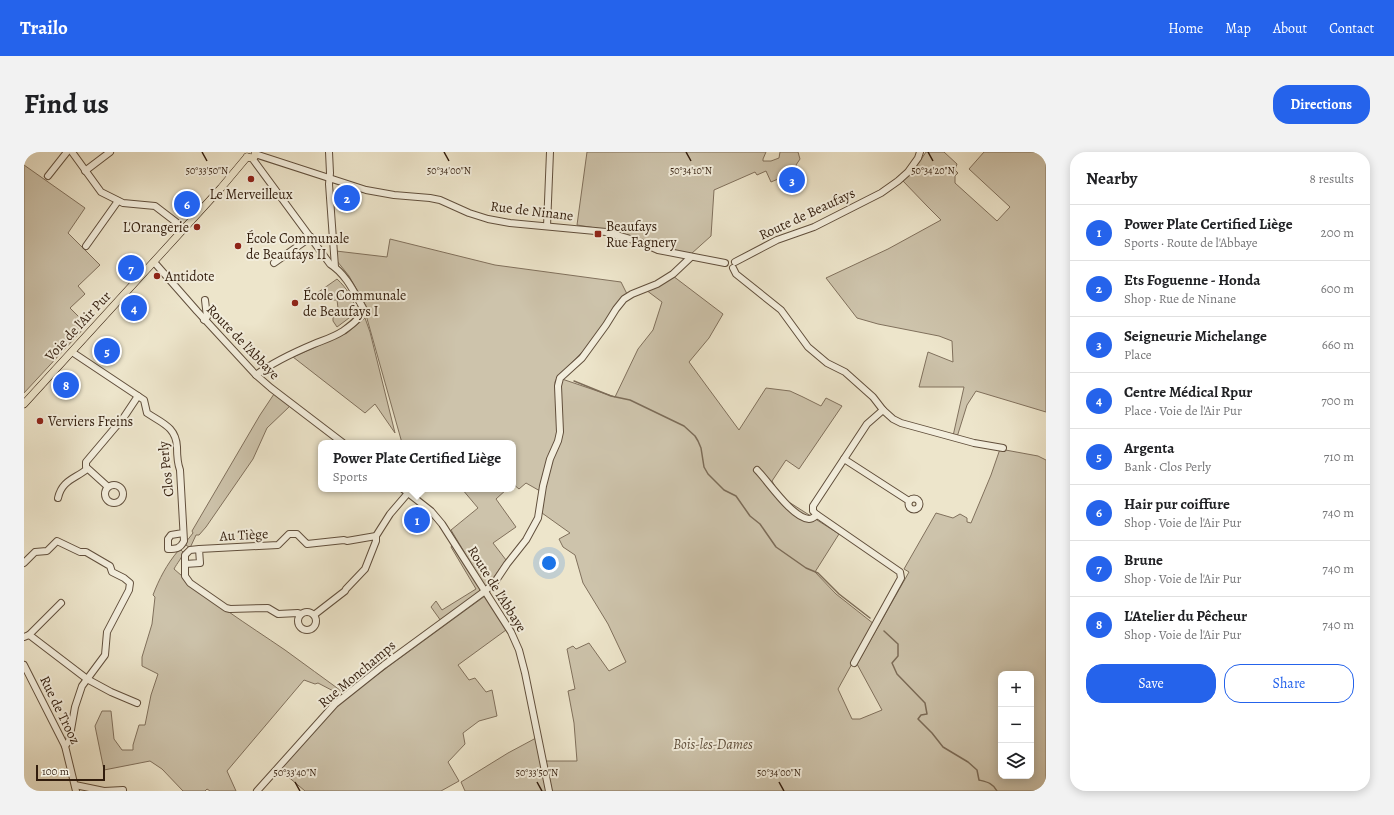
<!DOCTYPE html>
<html lang="en">
<head>
<meta charset="utf-8">
<style>
  :root { --surface:#fff; --page:#f2f2f2; --text:#202124; --muted:#757577; --line:#e0e0e0; --accent:#2563eb }
  body { margin:0; font-family:Alegreya,serif; background:var(--page); color:var(--text) }
  .controls { position:absolute; right:12px; bottom:12px; display:grid; overflow:hidden; border-radius:8px; box-shadow:0 2px 10px #0003 }
  .controls button { width:36px; height:36px; display:grid; place-items:center; padding:0; border:0; border-bottom:1px solid var(--line); background:var(--surface); color:var(--text); font:20px sans-serif }
  .scale { position:absolute; left:12px; bottom:10px; width:69px; box-sizing:border-box; padding-left:4px; border:2px solid #321d0d; border-top:0; font-size:11px; line-height:14px; white-space:nowrap; color:#321d0d; -webkit-text-stroke:3px #f3eedd; paint-order:stroke }
  .you { position:absolute; left:525px; top:411px; width:14px; height:14px; margin:-10px; border:3px solid #fff; border-radius:50%; background:#1a73e8; box-shadow:0 0 0 6px #1a73e833 }
  .badge { display:grid; place-items:center; width:26px; height:26px; border-radius:50%; background:var(--accent); color:#fff; font-size:13px; font-weight:700 }
  .pin { position:absolute; translate:-50% -50%; border:2px solid #fff; box-shadow:0 1px 4px #0006 }
  .popup { position:absolute; left:294px; top:288px; width:198px; height:52px; box-sizing:border-box; display:grid; place-content:center; border-radius:8px; background:var(--surface); filter:drop-shadow(0 1px 3px #0005); font-size:13px; white-space:nowrap; color:var(--muted) }
  .popup b { font-size:15px; color:var(--text) }
  .popup::after { content:''; position:absolute; left:50%; top:100%; margin-left:-8px; border:8px solid transparent; border-top-color:var(--surface) }
  .list { margin:0; padding:0; list-style:none }
  h2 { display:flex; justify-content:space-between; align-items:center; height:52px; margin:0; padding:0 16px; font-size:17px }
  h2 small { font-size:13px; font-weight:400; color:var(--muted) }
  .list li { display:grid; grid-template-columns:26px 1fr auto; gap:12px; align-items:center; box-sizing:border-box; height:56px; padding:0 16px; border-top:1px solid var(--line) }
  .list b { display:block; font-size:15px; white-space:nowrap }
  .list p { margin:0; font-size:13px; white-space:nowrap; color:var(--muted) }
  .list em { font-size:13px; font-style:normal; color:var(--muted) }
  .actions { display:flex; gap:8px; padding:12px 16px }
  .actions a { flex:1; padding:9px 0; border:1px solid var(--accent); border-radius:16px; text-align:center; font-size:14px; color:var(--accent) }
  .actions .main { background:var(--accent); color:#fff }
  .icon { flex:none; width:22px; height:22px; fill:none; stroke:currentColor; stroke-width:2; stroke-linecap:round; stroke-linejoin:round }
  .map { position:relative; flex:none; width:1022px; height:639px; overflow:hidden; border-radius:16px }
  header { display:flex; align-items:center; gap:24px; box-sizing:border-box; height:56px; padding:0 20px; background:var(--accent); color:#fff }
  header strong { font-size:19px }
  nav { display:flex; gap:22px; margin-inline-start:auto; font-size:14px }
  .intro { display:flex; align-items:center; justify-content:space-between; box-sizing:border-box; height:96px; padding:0 24px }
  h1 { margin:0; font-size:28px }
  .button { padding:10px 18px; border-radius:16px; background:var(--accent); color:#fff; font-size:14px; font-weight:700 }
  main { display:flex; gap:24px; padding:0 24px }
  aside { flex:1; background:var(--surface); border-radius:16px; box-shadow:0 2px 10px #0003 }
  .map>svg:first-child { display:block }
</style>
</head>
<body>
<header>
<strong>Trailo</strong>
<nav><a>Home</a><a>Map</a><a>About</a><a>Contact</a></nav>
</header>
<div class="intro"><h1>Find us</h1><a class="button">Directions</a></div>
<main>
<div class="map">
<svg width="1022" height="639" viewBox="0 0 1022 639">
  <rect width="100%" height="100%" fill="#ede5cb"/>
  <filter id="stains"><feTurbulence type="fractalNoise" baseFrequency=".005" numOctaves="4"/><feColorMatrix values="0 0 0 0 .2 0 0 0 0 .09 0 0 0 0 .02 0 0 0 .5 -.17"/></filter>
  <radialGradient id="worn" r=".72"><stop offset=".6" stop-color="#630" stop-opacity="0"/><stop offset="1" stop-color="#630" stop-opacity=".3"/></radialGradient>
  <g fill="#cdc3ab" stroke="#80705c" fill-rule="evenodd">
    <polygon points="563,0 742,0 739,7 739,9 747,9 755,6 756,0 774,0 776,7 772,13 773,19 747,30 742,19 733,23 731,20 690,38 687,84 667,102 632,94 609,84 584,78 553,73"/>
    <polygon points="902,0 920,0 933,12 931,18 934,21 931,24 931,31 973,69 986,55 945,17 960,0 1022,0 1022,260 952,239 943,253 933,285 929,284 940,235 895,235 904,200 929,210 928,189 915,184 854,172 833,166 802,126 864,97 917,68 903,54 879,29 894,12"/>
    <polygon points="0,13 61,56 44,81 76,113 54,134 61,142 46,156 63,173 0,241"/>
    <polygon points="366,87 471,113 597,130 603,142 596,147 581,170 560,198 533,226 531,230 534,282 516,339 502,331 495,337 489,332 489,291 378,291 342,163 343,156 325,124 313,109 312,99 363,105"/>
    <path d="M649,124L699,162L685,186L665,210L715,278L742,236L766,239L779,245L797,254L802,246L818,254L775,317L762,308L748,329L757,345L815,382L791,420L812,442L850,472L814,537L828,567H836L858,558L833,512L885,420L880,417L912,361L929,366L936,362L943,366V370L947,371L967,323L976,297L1014,304L1022,308V639H528L522,609H553L550,571L544,539L551,537L543,497L549,494L552,497L565,491L585,519L602,510L584,472L559,431L551,403L539,395L535,387L546,381L518,361L521,337L529,304L537,286L536,233L538,227L591,245L614,197L629,178L638,150L622,138ZM977,522H1007V624H977Z"/>
    <path d="M313,127C323,136 329,147 333,160L313,175L309,169V164H315L313,148H287L286,146Z"/>
    <polygon points="341,166 346,180 371,281 351,252 341,261 269,205 323,181"/>
    <polygon points="250,242 266,254 243,276 229,307 182,375 175,383 172,383 166,396 162,393 162,390 169,381 168,379 236,263"/>
    <polygon points="438,337 483,337 472,347 492,375 469,391 482,408 462,436 427,378 454,356"/>
    <polygon points="429,392 458,438 417,469 407,455 412,449 418,458 452,437 427,395"/>
    <path d="M157,398L159,400C159,405 153,411 150,417C184,448 223,472 261,498C281,512 300,527 320,541L317,543L294,531L291,532L280,528L203,619L212,639H186L183,637L181,639H159L138,617L126,609L80,618L71,574L78,559H87L90,587L98,598H109V593L115,573H121L127,543L134,522L118,514V505L128,472L131,445L129,443C135,427 143,412 154,399Z"/>
    <polygon points="461,444 482,478 434,513 445,528 451,526 462,540 468,538 473,564 455,569 439,581 441,592 424,610 435,629 417,639 281,639 255,617 320,547"/>
    <polygon points="512,586 522,639 441,639 437,630 484,601"/>
  </g>
  <g fill="none" stroke-linecap="round" stroke-linejoin="round">
    <g stroke="#7c6c58" stroke-width="1.5">
      <polyline points="550,229 587,244 606,248 660,274 671,284 674,289 677,296 680,315 684,322 700,338 712,344 726,364 736,372 752,395 782,416 794,421 815,442 846,466"/>
      <path d="M860,479L874,492V504L868,511L873,522L901,551L903,562L897,563L894,567L908,581L919,595L944,610L953,618L955,628C963,630 969,631 973,639"/>
    </g>
    <g stroke="#614f3c" stroke-width="8">
      <g id="minor">
        <polyline points="48,0 77,40 99,51 131,54 161,77"/>
        <polyline points="305,0 306,21 305,32 311,115"/>
        <polyline points="231,2 342,38 370,43 406,46 416,48 445,61 464,67 486,71 582,80 616,90 634,98 701,111"/>
        <path d="M228,6L306,112C322,122 330,140 339,156C338,166 326,174 319,179C310,185 300,188 290,192C271,200 249,210 232,223"/>
        <polyline points="61,19 86,0"/>
        <polyline points="24,24 43,0"/>
        <polyline points="523,74 526,0"/>
        <polyline points="62,94 94,49"/>
        <polyline points="130,110 173,159 232,223 247,236 319,291"/>
        <polyline points="711,110 753,88 790,75 857,41 874,29 884,20 894,6 896,0"/>
        <polyline points="250,111 287,85"/>
        <polyline points="709,116 712,122 757,158 784,195 803,211 821,220 849,245 859,258 869,267 877,271 950,291 979,296"/>
        <polyline points="180,168 183,165 181,148"/>
        <path d="M48,200L120,248L123,261C138,271 152,275 153,295C153,303 153,310 156,318L160,389C156,397 152,397 144,397V387L147,383L159,381"/>
        <polyline points="820,307 885,349"/>
        <path d="M733,318C744,329 768,366 785,367C788,367 790,365 793,363"/>
        <circle cx="90" cy="342" r="9"/>
        <polyline points="83,334 62,315 62,310 100,265 114,244"/>
        <polyline points="379,337 407,359 418,372 487,480 495,498 501,521 525,639"/>
        <path d="M34,346C38,328 51,327 63,317"/>
        <circle cx="890" cy="352" r="5.5"/>
        <polyline points="175,397 176,411 161,412 161,403 166,398 175,397 254,393 265,382 273,382 283,392 320,388 323,389 352,384 366,362 384,341"/>
        <polyline points="0,411 11,400 23,399 33,389 56,400 62,400 86,414 88,420 100,426 106,431 105,438 83,480 81,503 58,534 51,555 45,589 41,594"/>
        <polyline points="161,412 161,424 166,431 202,456 206,457 244,456 254,462 274,461 277,462"/>
        <circle cx="283" cy="469" r="9"/>
        <polyline points="290,463 321,439 322,437 341,417 352,389 352,384"/>
        <polyline points="5,483 37,451"/>
        <polyline points="0,485 5,483 8,485 63,527 87,540 113,551"/>
        <polyline points="830,511 877,426 876,420 792,362 789,359 789,354 843,272 859,258"/>
        <polyline points="0,513 41,594 52,639"/>
        <polyline points="51,633 80,639 99,638"/>
        <polyline points="233,639 311,552 360,513 461,439 471,430 483,412 502,388 514,366 519,334 526,307 534,289 536,280 534,234 536,226 558,206 582,173 592,157 600,147 608,142 633,132 649,122 667,105"/>
      </g>
    </g>
    <g stroke="#321d0d" stroke-width="8">
      <g id="major">
        <polyline points="223,5 228,6 231,4 231,0"/>
        <polyline points="0,252 197,36 223,5"/>
      </g>
    </g>
    <use href="#minor" stroke="#f3eedd" stroke-width="6"/>
    <use href="#major" stroke="#ede5cb" stroke-width="7"/>
  </g>
  <path fill="none" stroke="#321d0d" stroke-width="1.5" d="M178,0L183,9M420,0L425,9M662,0L667,9M904,0L909,9M271,630L276,639M513,630L518,639M755,630L760,639"/>
  <g fill="#8f2418" stroke="#f3eedd" stroke-width="1.5">
    <circle cx="227" cy="27" r="4"/>
    <circle cx="173" cy="75" r="4"/>
    <rect x="570" y="78" width="8" height="8" rx="2"/>
    <circle cx="214" cy="94" r="4"/>
    <circle cx="133" cy="124" r="4"/>
    <circle cx="271" cy="151" r="4"/>
    <circle cx="16" cy="269" r="4"/>
  </g>
  <g text-anchor="middle" dominant-baseline="central" stroke-width="4" stroke-linejoin="round" paint-order="stroke">
    <g font-size="14" fill="#321d0d" stroke="#f3eedd" text-anchor="start">
      <text x="227" y="42" text-anchor="middle">Le Merveilleux</text>
      <text x="582" y="74">Beaufays<tspan x="582" dy="16">Rue Fagnery</tspan></text>
      <text x="165" y="75" text-anchor="end">L'Orangerie</text>
      <text x="222" y="86">École Communale<tspan x="222" dy="16">de Beaufays II</tspan></text>
      <text x="141" y="124">Antidote</text>
      <text x="279" y="143">École Communale<tspan x="279" dy="16">de Beaufays I</tspan></text>
      <text x="24" y="269">Verviers Freins</text>
    </g>
    <g font-size="14" fill="#321d0d" stroke="#f3eedd">
      <text transform="translate(508 59) rotate(7)">Rue de Ninane</text>
      <text transform="translate(783 62) rotate(-25)">Route de Beaufays</text>
      <text transform="translate(54 174) rotate(-47)">Voie de l'Air Pur</text>
      <text transform="translate(219 190) rotate(46)">Route de l'Abbaye</text>
      <text transform="translate(142 317) rotate(-96)">Clos Perly</text>
      <text transform="translate(220 383) rotate(-3)">Au Tiège</text>
      <text transform="translate(473 437) rotate(58)">Route de l'Abbaye</text>
      <text transform="translate(333 522) rotate(-40)">Rue Monchamps</text>
      <text transform="translate(36 558) rotate(64)">Rue de Trooz</text>
    </g>
    <g font-size="14" font-style="italic" fill="#604f3c" stroke="#f3eedd">
      <text x="689" y="592">Bois-les-Dames</text>
    </g>
  </g>
  <g font-size="10" text-anchor="middle" fill="#321d0d" stroke="#f3eedd" stroke-width="4" stroke-linejoin="round" paint-order="stroke">
    <text x="183" y="22">50°33'50"N</text>
    <text x="425" y="22">50°34'00"N</text>
    <text x="667" y="22">50°34'10"N</text>
    <text x="909" y="22">50°34'20"N</text>
    <text x="271" y="624">50°33'40"N</text>
    <text x="513" y="624">50°33'50"N</text>
    <text x="755" y="624">50°34'00"N</text>
  </g>
  <rect width="100%" height="100%" filter="url(#stains)"/>
  <rect width="100%" height="100%" fill="url(#worn)"/>
</svg>
<div class="controls">
<button>+</button>
<button>−</button>
<button><svg class="icon" aria-label="layers" viewBox="0 0 24 24"><path d="M12 4l9 5-9 5-9-5zM3 14l9 5 9-5"/></svg></button>
</div>
<div class="scale">100 m</div>
<div class="you"></div>
<div class="pin badge" style="left:393px;top:368px">1</div>
<div class="popup"><b>Power Plate Certified Liège</b>Sports</div>
<div class="pin badge" style="left:323px;top:46px">2</div>
<div class="pin badge" style="left:768px;top:28px">3</div>
<div class="pin badge" style="left:110px;top:156px">4</div>
<div class="pin badge" style="left:83px;top:199px">5</div>
<div class="pin badge" style="left:163px;top:52px">6</div>
<div class="pin badge" style="left:107px;top:116px">7</div>
<div class="pin badge" style="left:42px;top:233px">8</div>
</div>
<aside>
<h2>Nearby<small>8 results</small></h2>
<ul class="list">
<li><span class="badge">1</span><div><b>Power Plate Certified Liège</b><p>Sports · Route de l'Abbaye</p></div><em>200 m</em></li>
<li><span class="badge">2</span><div><b>Ets Foguenne - Honda</b><p>Shop · Rue de Ninane</p></div><em>600 m</em></li>
<li><span class="badge">3</span><div><b>Seigneurie Michelange</b><p>Place</p></div><em>660 m</em></li>
<li><span class="badge">4</span><div><b>Centre Médical Rpur</b><p>Place · Voie de l'Air Pur</p></div><em>700 m</em></li>
<li><span class="badge">5</span><div><b>Argenta</b><p>Bank · Clos Perly</p></div><em>710 m</em></li>
<li><span class="badge">6</span><div><b>Hair pur coiffure</b><p>Shop · Voie de l'Air Pur</p></div><em>740 m</em></li>
<li><span class="badge">7</span><div><b>Brune</b><p>Shop · Voie de l'Air Pur</p></div><em>740 m</em></li>
<li><span class="badge">8</span><div><b>L'Atelier du Pêcheur</b><p>Shop · Voie de l'Air Pur</p></div><em>740 m</em></li>
</ul>
<div class="actions"><a class="main">Save</a><a>Share</a></div>
</aside>
</main>
</body>
</html>
